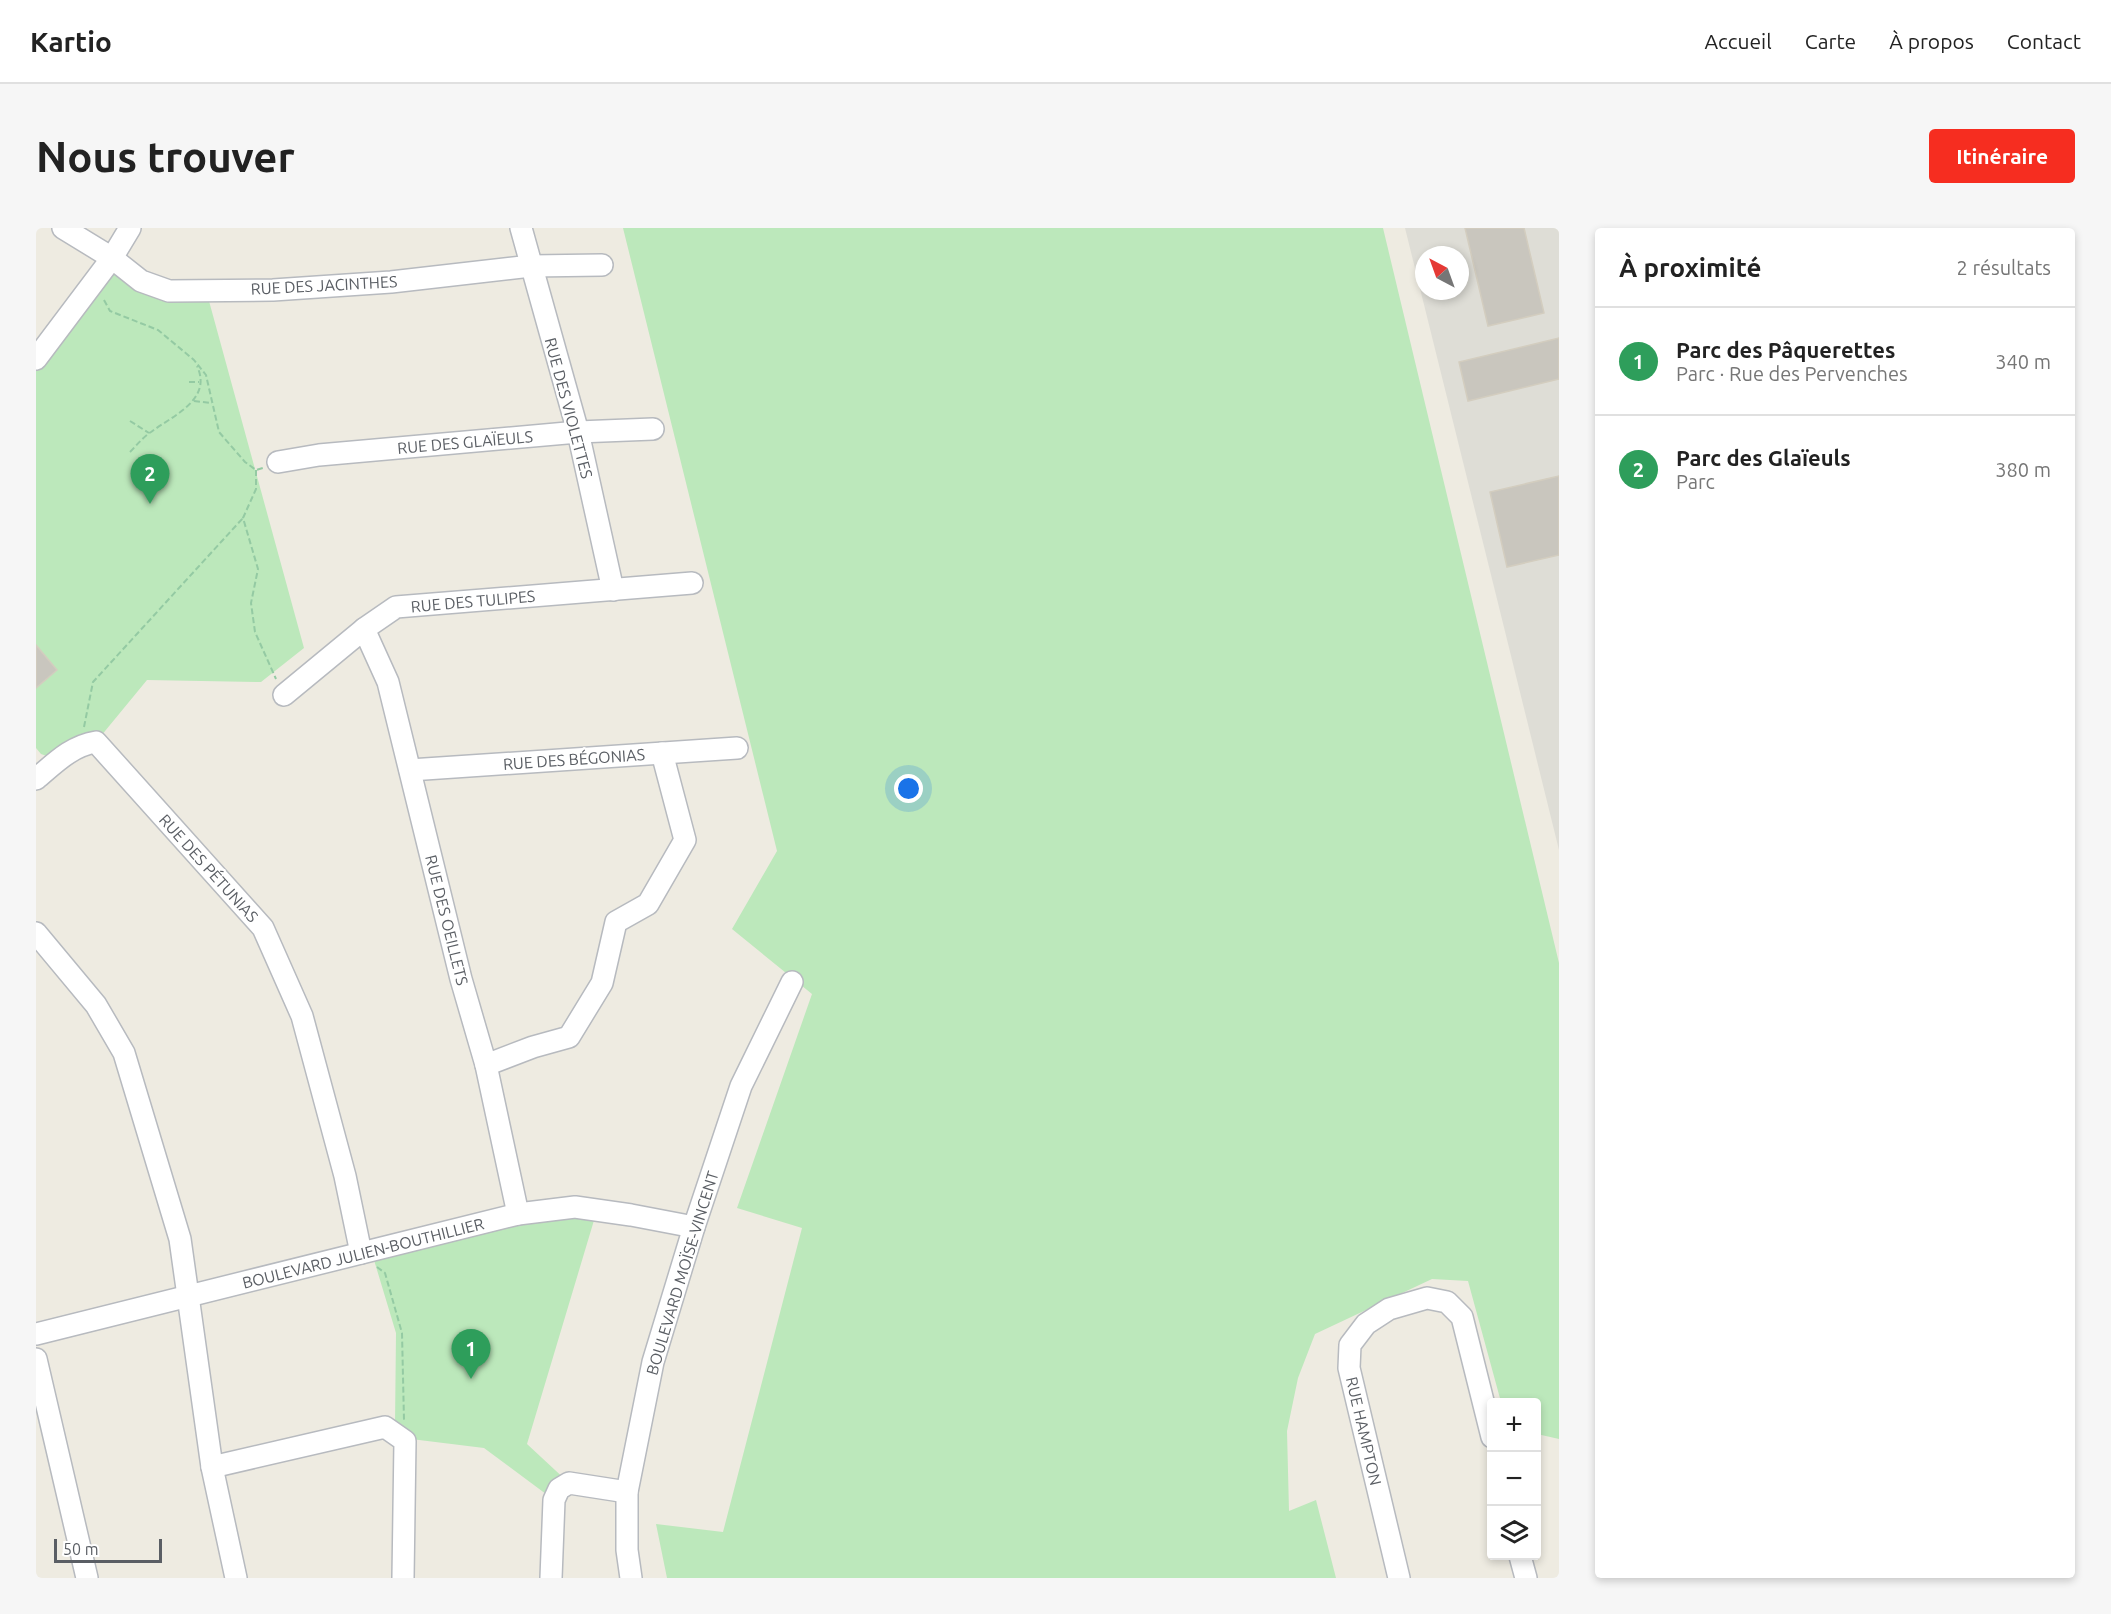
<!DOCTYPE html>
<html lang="fr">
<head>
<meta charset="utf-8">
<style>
  :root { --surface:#fff; --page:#f6f6f6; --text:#222; --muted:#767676; --line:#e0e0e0; --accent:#f62d20 }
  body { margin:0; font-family:Ubuntu,sans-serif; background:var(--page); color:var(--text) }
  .controls { position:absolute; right:18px; bottom:18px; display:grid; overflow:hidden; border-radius:6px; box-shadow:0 3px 9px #0003 }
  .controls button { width:54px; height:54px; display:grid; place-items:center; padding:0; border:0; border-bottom:2px solid var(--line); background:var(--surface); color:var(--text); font:30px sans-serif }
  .compass { position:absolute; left:1379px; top:18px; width:54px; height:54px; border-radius:50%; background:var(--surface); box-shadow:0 3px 9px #0003; rotate:319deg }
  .scale { position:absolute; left:18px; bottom:15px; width:108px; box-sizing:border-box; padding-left:6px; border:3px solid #5a5e64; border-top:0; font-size:16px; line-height:21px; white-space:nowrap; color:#5a5e64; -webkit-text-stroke:4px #fff; paint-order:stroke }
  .you { position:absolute; left:873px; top:561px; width:21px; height:21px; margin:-15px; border:4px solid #fff; border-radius:50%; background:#1a73e8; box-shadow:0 0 0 9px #1a73e833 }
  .badge { display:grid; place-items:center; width:39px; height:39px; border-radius:50%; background:var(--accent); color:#fff; font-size:20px; font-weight:700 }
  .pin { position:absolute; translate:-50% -50px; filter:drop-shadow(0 2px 3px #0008) }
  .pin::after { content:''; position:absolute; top:32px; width:21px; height:18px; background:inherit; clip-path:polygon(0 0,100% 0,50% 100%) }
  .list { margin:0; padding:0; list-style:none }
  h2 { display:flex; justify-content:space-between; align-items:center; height:78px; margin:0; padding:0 24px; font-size:26px }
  h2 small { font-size:20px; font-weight:400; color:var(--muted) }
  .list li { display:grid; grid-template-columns:39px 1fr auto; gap:18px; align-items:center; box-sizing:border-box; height:108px; padding:0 24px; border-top:2px solid var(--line) }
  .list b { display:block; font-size:22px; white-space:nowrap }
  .list p { margin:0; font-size:20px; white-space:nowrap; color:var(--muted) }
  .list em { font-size:20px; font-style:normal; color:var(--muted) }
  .icon { flex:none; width:33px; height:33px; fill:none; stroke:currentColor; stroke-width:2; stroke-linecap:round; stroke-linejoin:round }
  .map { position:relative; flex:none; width:1523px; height:1350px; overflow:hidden; border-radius:6px }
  header { display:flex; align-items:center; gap:36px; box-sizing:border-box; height:84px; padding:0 30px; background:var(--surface); border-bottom:2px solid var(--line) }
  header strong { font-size:28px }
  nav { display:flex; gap:33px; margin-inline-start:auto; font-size:21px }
  .intro { display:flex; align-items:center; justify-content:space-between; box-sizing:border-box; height:144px; padding:0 36px }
  h1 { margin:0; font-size:42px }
  .button { padding:15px 27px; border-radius:6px; background:var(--accent); color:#fff; font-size:21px; font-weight:700 }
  main { display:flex; gap:36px; padding:0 36px }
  aside { flex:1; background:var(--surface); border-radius:6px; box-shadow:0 3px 9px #0003 }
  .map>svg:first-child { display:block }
</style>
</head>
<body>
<header>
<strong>Kartio</strong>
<nav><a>Accueil</a><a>Carte</a><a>À propos</a><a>Contact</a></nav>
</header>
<div class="intro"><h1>Nous trouver</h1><a class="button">Itinéraire</a></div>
<main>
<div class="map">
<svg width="1523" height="1350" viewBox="0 0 1523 1350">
  <rect width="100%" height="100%" fill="#eeebe1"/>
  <path fill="#deddd6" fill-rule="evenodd" d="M1369,0H1523V622L1460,367ZM1388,27H1424V63H1388Z"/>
  <g fill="#bce8bb">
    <polygon points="587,0 1347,0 1523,735 1523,1211 1501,1206 1500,1174 1465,1174 1432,1053 1396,1051 1279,1106 1262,1150 1251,1203 1253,1283 1280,1272 1300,1350 631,1350 620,1296 687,1304 766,1000 701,980 776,766 696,701 741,623"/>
    <polygon points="76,30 105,53 170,62 268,420 225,454 111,452 60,514 22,532 5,526 0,520 0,131"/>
    <polygon points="559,989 491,1216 533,1255 518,1272 448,1220 375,1211 359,1197 360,1105 338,1032 486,994"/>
  </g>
  <g fill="#c9c6be" stroke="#d3cdbf" stroke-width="1.5">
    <polygon points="1429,0 1488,0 1508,85 1452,98"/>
    <polygon points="1523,110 1523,151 1432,173 1423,134"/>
    <polygon points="1523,248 1523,327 1471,339 1454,264"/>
    <polygon points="0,417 21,442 0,460"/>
  </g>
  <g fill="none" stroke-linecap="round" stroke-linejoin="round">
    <g stroke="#b7babf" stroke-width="24">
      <g id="minor">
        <polyline points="27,0 76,30 105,53 133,63 237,62 355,54 495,38 566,37"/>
        <polyline points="485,0 542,204 577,362"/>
        <polyline points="0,131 76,30 94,0"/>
        <polyline points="242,234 283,227 542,204 617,201"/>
        <polyline points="328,401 352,454 425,751 450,837 482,986"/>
        <polyline points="248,467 328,401 360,379 656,355"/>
        <polyline points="374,542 701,520"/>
        <path d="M0,551C19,535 35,518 60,514L227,700L266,788L309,948L325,1025"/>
        <polyline points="0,705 60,777 88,825 144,1011 176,1239 200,1350"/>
        <polyline points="450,837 497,819 533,809 566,755 580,694 612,676 649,612 626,525"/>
        <polyline points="0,1106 482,986 539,979 595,987 658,999"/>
        <polyline points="0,1131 51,1350"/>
        <polyline points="176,1239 349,1199 369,1213 367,1350"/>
        <polyline points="1484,1328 1490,1350"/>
        <polyline points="515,1350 518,1272 523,1261 533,1255 591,1264"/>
        <polyline points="595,1350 591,1322 591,1264 617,1134 658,999 705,858 756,754"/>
        <polyline points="1363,1350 1313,1140 1314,1117 1330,1096 1353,1081 1391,1070 1411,1074 1426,1089 1456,1209"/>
      </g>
    </g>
    <g stroke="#94caa3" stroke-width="2" stroke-dasharray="6 3" stroke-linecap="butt">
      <polyline points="68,72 74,83 122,102 158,132 170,147 183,204 209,234 220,242 227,240"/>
      <polyline points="153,154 163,154"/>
      <polyline points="158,173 176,175"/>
      <polyline points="94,193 113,205"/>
      <path d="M94,224C101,217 107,209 115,204C136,188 177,172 161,138"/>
      <polyline points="220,242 220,261 207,290 222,341 215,375 219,404 240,451"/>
      <polyline points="48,499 57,454 207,290"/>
      <polyline points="341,1039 349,1045 366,1105 368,1192"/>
    </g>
    <use href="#minor" stroke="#fff" stroke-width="21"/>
  </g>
  <g text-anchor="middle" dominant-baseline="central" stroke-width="4.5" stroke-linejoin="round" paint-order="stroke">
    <g font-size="16" fill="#5a5e64" stroke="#fff">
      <text transform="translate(288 57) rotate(-3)">RUE DES JACINTHES</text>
      <text transform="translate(533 180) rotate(75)">RUE DES VIOLETTES</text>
      <text transform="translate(429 214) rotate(-5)">RUE DES GLAÏEULS</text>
      <text transform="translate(437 373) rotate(-5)">RUE DES TULIPES</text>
      <text transform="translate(538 531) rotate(-4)">RUE DES BÉGONIAS</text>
      <text transform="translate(173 640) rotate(48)">RUE DES PÉTUNIAS</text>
      <text transform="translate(411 692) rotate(76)">RUE DES OEILLETS</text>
      <text transform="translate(327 1025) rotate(-14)">BOULEVARD JULIEN-BOUTHILLIER</text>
      <text transform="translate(646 1045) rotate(-73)">BOULEVARD MOÏSE-VINCENT</text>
      <text transform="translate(1328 1203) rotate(77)">RUE HAMPTON</text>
    </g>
  </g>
</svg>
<div class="controls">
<button>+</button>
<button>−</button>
<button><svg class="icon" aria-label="layers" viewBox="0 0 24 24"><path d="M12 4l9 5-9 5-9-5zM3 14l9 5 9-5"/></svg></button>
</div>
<svg class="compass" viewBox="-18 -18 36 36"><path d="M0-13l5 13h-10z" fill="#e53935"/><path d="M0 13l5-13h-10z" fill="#767676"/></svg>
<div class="scale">50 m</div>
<div class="you"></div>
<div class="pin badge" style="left:435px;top:1151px;background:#2e9e5b">1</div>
<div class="pin badge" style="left:114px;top:276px;background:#2e9e5b">2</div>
</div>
<aside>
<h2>À proximité<small>2 résultats</small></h2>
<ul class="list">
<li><span class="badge" style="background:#2e9e5b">1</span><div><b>Parc des Pâquerettes</b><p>Parc · Rue des Pervenches</p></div><em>340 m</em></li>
<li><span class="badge" style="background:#2e9e5b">2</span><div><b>Parc des Glaïeuls</b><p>Parc</p></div><em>380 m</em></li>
</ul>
</aside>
</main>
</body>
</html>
